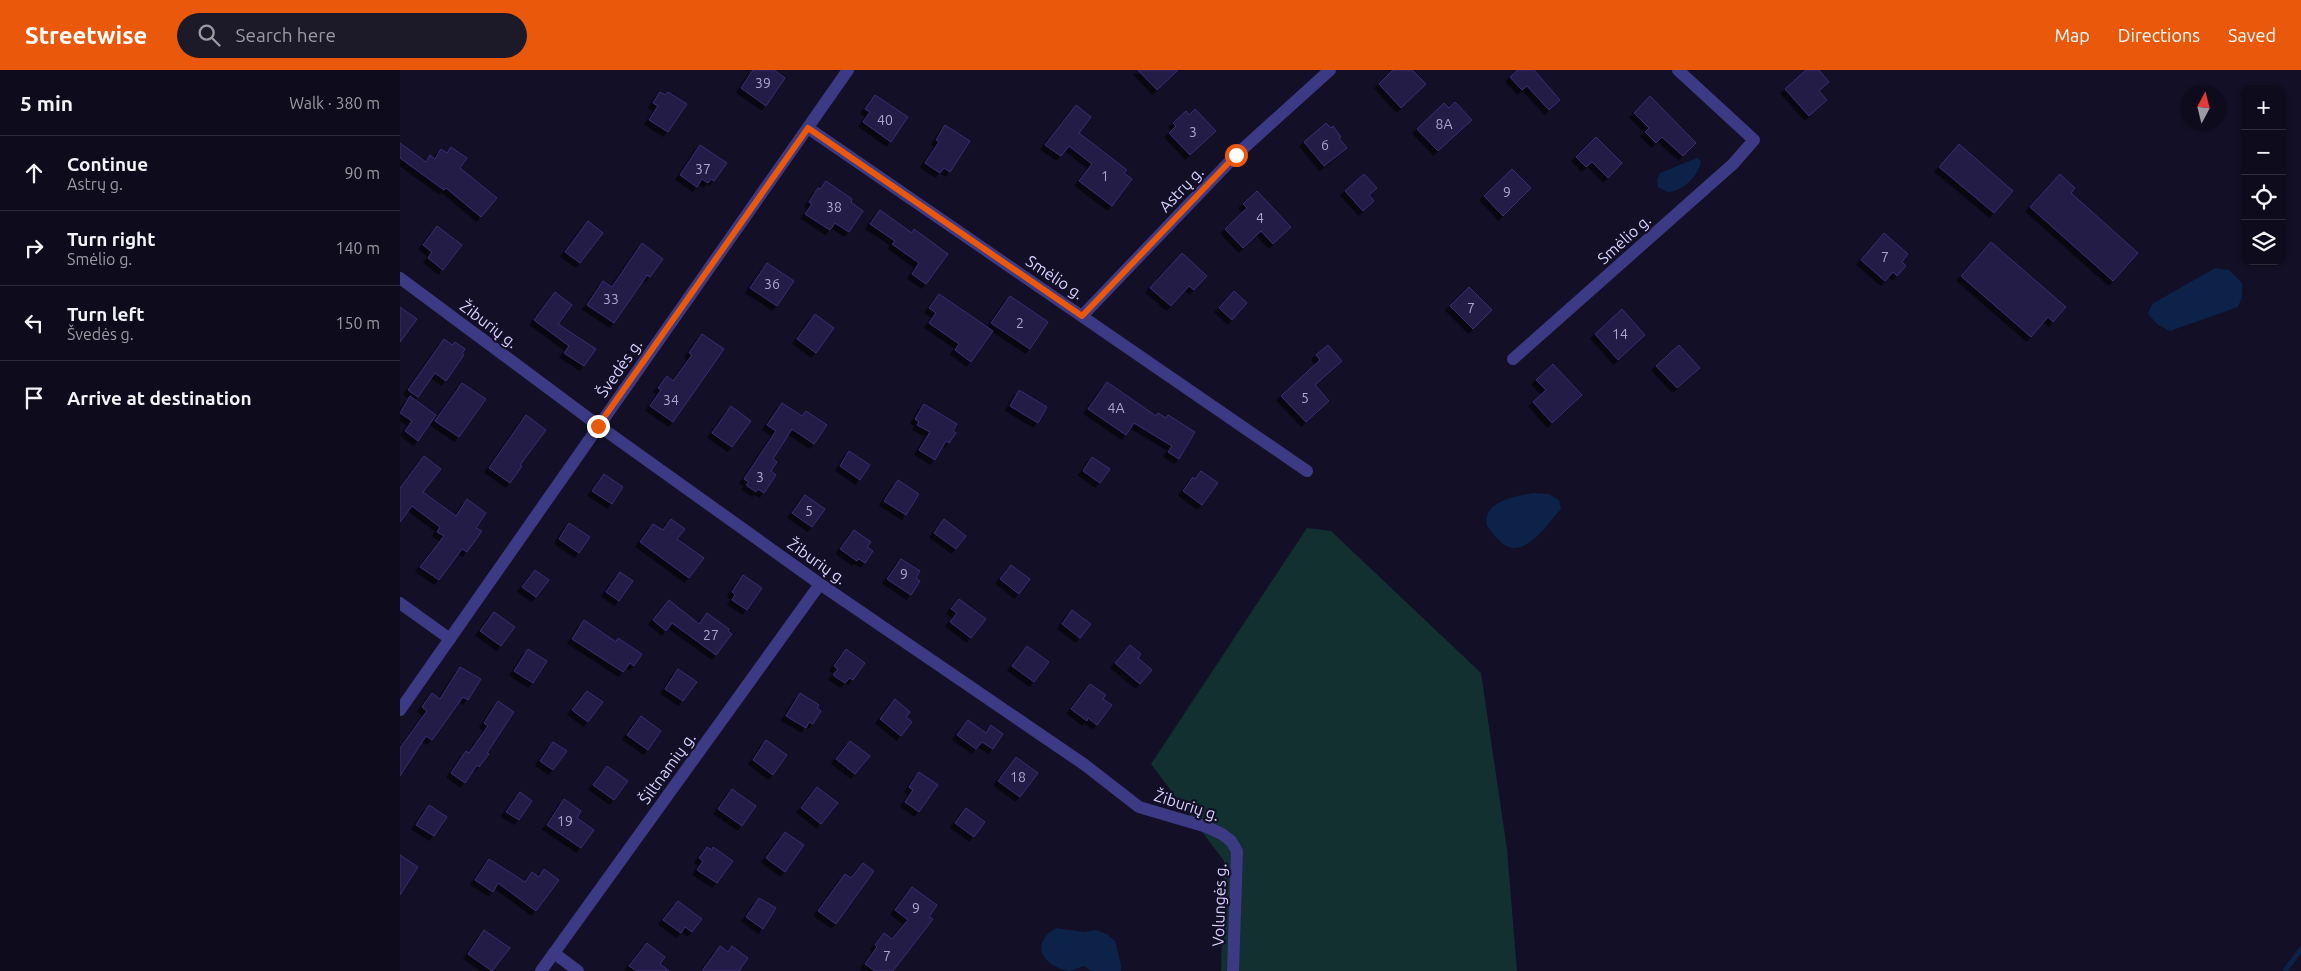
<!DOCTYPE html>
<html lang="en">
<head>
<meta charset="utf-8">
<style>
  :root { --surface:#0e0b1c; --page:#1c1929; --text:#f1f3f6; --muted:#9b9ba3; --line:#2e2b3b; --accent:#ea580c }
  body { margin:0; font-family:Ubuntu,sans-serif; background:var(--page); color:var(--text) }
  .controls { position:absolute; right:15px; top:15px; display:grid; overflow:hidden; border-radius:10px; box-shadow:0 1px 4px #0004 }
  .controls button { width:45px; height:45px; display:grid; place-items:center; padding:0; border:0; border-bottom:1px solid var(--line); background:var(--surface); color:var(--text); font:25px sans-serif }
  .compass { position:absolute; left:1781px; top:15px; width:45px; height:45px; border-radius:50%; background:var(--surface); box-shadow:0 1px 4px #0004; rotate:7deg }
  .stop { position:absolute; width:15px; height:15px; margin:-11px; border:4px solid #ea580c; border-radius:50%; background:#fff }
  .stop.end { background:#ea580c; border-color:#fff; box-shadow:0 1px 5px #0008 }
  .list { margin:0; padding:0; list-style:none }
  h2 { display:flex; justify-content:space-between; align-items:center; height:65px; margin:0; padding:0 20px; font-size:21px }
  h2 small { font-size:16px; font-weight:400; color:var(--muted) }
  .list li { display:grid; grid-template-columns:32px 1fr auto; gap:15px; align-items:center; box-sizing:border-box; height:75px; padding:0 20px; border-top:1px solid var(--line) }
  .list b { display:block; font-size:19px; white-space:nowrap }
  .list p { margin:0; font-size:16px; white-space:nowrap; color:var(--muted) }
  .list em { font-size:16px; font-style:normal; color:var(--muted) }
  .icon { flex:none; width:28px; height:28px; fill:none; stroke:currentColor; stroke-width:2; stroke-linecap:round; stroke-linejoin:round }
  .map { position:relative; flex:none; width:1901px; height:901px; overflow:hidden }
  header { display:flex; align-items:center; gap:30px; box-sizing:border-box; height:70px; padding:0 25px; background:var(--accent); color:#fff }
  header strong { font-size:24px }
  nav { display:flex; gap:28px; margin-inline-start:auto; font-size:18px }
  .search { width:350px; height:45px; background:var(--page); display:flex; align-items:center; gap:12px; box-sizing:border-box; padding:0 18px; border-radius:28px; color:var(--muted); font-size:19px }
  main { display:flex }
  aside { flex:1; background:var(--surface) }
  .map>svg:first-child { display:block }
</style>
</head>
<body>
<header>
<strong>Streetwise</strong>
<div class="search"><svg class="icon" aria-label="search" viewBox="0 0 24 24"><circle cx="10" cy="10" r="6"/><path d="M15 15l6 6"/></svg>Search here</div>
<nav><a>Map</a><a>Directions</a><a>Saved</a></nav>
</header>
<main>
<aside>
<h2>5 min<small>Walk · 380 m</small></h2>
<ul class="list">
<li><svg class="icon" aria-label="ahead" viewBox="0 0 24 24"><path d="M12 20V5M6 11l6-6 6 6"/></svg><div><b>Continue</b><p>Astrų g.</p></div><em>90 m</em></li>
<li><svg class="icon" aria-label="right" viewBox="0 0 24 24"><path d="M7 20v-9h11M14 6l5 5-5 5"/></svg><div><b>Turn right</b><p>Smėlio g.</p></div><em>140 m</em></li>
<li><svg class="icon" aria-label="left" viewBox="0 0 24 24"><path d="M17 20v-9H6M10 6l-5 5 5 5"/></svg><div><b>Turn left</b><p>Švedės g.</p></div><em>150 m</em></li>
<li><svg class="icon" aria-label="arrive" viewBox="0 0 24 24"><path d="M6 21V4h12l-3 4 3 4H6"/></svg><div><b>Arrive at destination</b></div></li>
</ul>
</aside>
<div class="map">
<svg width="1901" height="901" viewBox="0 0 1901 901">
  <defs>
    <filter id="shadow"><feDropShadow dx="-4.5" dy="4.5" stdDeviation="0" flood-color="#0009"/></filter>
  </defs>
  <rect width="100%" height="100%" fill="#130f26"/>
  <polygon fill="#12302f" points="907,458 931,461 1081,603 1107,779 1117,901 821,901 824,791 751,694"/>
  <g fill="#0c2248">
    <path d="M1297,88L1301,91C1299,105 1282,123 1267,122L1258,117L1257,110L1260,103Z"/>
    <polygon points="1815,198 1829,200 1842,213 1842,227 1838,237 1770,261 1758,255 1748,244 1752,234"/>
    <path d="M1133,423L1149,424L1159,430L1161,439C1148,453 1125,490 1103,474C1097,469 1092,462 1087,456C1081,432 1115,426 1133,423Z"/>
    <path d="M656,858L684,862L696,860L707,864L715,871L721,895V901H691L684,896C679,897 674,901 669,901C643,897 629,873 656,858Z"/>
  </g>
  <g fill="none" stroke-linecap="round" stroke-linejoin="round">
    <polyline stroke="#0c2248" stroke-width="5" points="1885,901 1901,879"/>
  </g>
  <g fill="#241b47" stroke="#3b2d73" filter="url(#shadow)">
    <polygon points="353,0 374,0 385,8 366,36 341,18"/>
    <polygon points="738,0 778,0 757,20"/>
    <polygon points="993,0 1012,0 1026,14 1001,38 979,14"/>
    <polygon points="1118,0 1134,0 1160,30 1149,40 1127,16 1122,20 1110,7"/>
    <polygon points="1406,0 1419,0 1429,12 1419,21 1427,30 1409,46 1385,19"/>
    <polygon points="260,22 265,25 268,22 287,34 268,62 249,50 258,36 253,33"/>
    <polygon points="475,25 508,47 491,72 463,52 470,42 465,39"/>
    <polygon points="1250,26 1296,73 1283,86 1262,67 1256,73 1245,62 1249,58 1234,43"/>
    <polygon points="1055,32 1072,50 1038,81 1017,59 1044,33 1049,38"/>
    <polygon points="676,35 691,47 679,63 727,100 724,103 732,109 712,136 679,111 692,94 669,76 661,86 645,75"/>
    <polygon points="795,39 816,61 790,85 769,63 776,56 773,53 786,41 789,45"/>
    <polygon points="926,53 931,58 933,56 941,67 939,68 947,78 924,96 904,72"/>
    <polygon points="545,55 570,71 550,102 544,98 540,103 525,93 539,72 536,70"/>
    <polygon points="1196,67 1222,93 1208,108 1192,92 1186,97 1176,87"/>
    <polygon points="0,73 26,92 30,85 35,89 41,79 47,83 51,77 67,88 60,98 97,128 81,147 46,118 44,120 0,88"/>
    <polygon points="1559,74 1613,121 1594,143 1539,97"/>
    <polygon points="300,75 327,93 314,111 311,109 308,113 302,109 297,117 280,105"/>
    <polygon points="1112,99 1131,118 1103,146 1084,126"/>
    <polygon points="964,104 977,118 969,125 974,131 963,141 945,121"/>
    <polygon points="1660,104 1675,118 1671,123 1738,183 1713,211 1630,137"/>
    <polygon points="426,111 452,129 451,132 463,141 449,162 435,153 430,160 405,144 412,134 409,132 418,118 420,119"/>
    <polygon points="857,121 891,157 873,174 861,161 843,178 825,159 847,138 843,134"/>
    <polygon points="480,140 512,163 514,159 548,184 526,214 512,204 519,193 492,174 495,171 470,154"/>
    <polygon points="188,151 203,163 180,193 165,182"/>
    <polygon points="37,156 62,175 43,200 28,188 32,182 23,175"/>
    <polygon points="1484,163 1508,184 1502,192 1506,196 1497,206 1493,202 1485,211 1461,190"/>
    <polygon points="1591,172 1666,237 1653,252 1648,247 1631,267 1561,206"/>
    <polygon points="242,173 263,189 250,207 247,205 214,253 187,235 203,211 212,217"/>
    <polygon points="782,183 807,206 794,220 789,216 771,236 750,218"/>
    <polygon points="367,193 394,211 377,236 350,218"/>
    <polygon points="1069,217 1092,240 1073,259 1050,236"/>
    <polygon points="834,221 847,233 832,250 819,238"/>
    <polygon points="155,222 172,235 158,254 196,279 184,296 164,283 169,276 134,250"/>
    <polygon points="539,224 593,261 571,292 555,280 559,274 529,253 536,243 529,238"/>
    <polygon points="610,226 648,252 630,279 591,253"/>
    <polygon points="0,237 17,249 0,272"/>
    <polygon points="1222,239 1245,265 1218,290 1195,264"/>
    <polygon points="415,244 434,258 416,283 397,269"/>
    <polygon points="302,264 324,279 273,352 250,336 261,320 258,318 267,306 273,311 292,285 289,283"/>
    <polygon points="44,269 52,275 55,272 65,279 62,284 64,285 46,311 35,303 18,327 8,320"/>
    <polygon points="928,275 942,291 915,315 929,331 906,352 881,326 920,290 916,285"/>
    <polygon points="1279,275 1300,298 1277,318 1256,296"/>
    <polygon points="1153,294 1182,325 1152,353 1133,332 1146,320 1136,310"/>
    <polygon points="707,312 756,346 758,343 766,348 768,345 795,362 779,389 768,382 772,376 734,353 726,365 688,339"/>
    <polygon points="62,313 86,329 59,367 35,351"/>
    <polygon points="619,320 647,337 638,353 610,336"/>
    <polygon points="10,326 36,345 18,371 5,361 12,351 0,343"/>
    <polygon points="382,333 402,346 406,341 427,355 414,374 392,359 373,389 377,392 371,401 376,405 364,423 358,419 356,422 346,415 349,412 344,409 376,361 367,355"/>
    <polygon points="524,334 557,354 553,361 556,363 549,373 546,371 535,390 519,380 530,362 517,355 519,352 515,349"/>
    <polygon points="331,336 351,351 332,377 312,363"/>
    <polygon points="126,345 146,360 120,395 122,396 110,413 89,398"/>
    <polygon points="449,381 470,395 460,410 440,396"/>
    <polygon points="24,386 41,399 23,422 56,446 67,429 86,443 76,458 82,461 67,482 62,479 39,510 20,497 44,466 37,462 40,457 12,436 0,452 0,418"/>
    <polygon points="692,387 710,399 700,413 683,401"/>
    <polygon points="801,401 818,413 802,435 783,421 793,407 795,409"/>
    <polygon points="204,404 223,417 212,434 192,421"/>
    <polygon points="498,410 519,424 506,445 484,431"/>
    <polygon points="405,425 425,439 412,457 392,443"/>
    <polygon points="271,449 285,459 277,469 304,488 289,508 240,472 253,454 263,460"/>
    <polygon points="544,449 566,466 556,479 534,463"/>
    <polygon points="169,453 190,467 179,483 159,469"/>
    <polygon points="454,460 471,472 467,477 473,481 465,493 459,489 457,491 440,479"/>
    <polygon points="501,489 520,501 516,508 520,511 511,525 487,509"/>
    <polygon points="611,495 630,509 619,524 600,509"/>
    <polygon points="135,500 149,510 136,527 122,517"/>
    <polygon points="220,502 233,511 219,531 206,522"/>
    <polygon points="343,505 362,518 347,540 332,530 335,525 332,522"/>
    <polygon points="559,529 586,549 571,568 550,552 557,543 551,539"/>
    <polygon points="269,530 299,554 307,543 329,559 328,561 332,564 316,585 272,553 266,561 253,550"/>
    <polygon points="672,540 691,554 680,568 662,554"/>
    <polygon points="94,542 115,557 101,576 80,561"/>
    <polygon points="184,550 216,572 218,568 242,584 234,596 230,593 223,602 172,569"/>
    <polygon points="730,575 741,584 738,588 752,600 740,614 715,593"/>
    <polygon points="627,576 649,592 634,612 612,596"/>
    <polygon points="128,579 147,591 133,613 114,601"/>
    <polygon points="446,579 465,593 453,610 450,608 445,613 433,605 438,599 434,596"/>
    <polygon points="60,597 81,609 68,630 63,627 32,670 26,666 0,706 0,678 27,641 22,637 32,623 40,629"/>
    <polygon points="278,599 297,612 283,631 265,619"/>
    <polygon points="690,614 706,625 703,629 712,635 697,655 688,648 687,651 671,639"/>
    <polygon points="187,621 203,632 188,652 172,640"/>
    <polygon points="400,623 419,635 417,638 421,641 413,654 409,652 406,658 386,646"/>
    <polygon points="495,629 510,642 506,647 512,652 501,666 480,649"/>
    <polygon points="98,631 114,642 87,683 89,684 79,697 77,695 65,713 51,703 66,681 69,683 88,656 84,653"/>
    <polygon points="241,646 261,661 248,680 227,665"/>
    <polygon points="568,650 586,663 591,655 603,664 593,679 582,672 576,679 557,665"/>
    <polygon points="366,670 387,685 373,705 353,690"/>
    <polygon points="450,671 470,686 455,704 436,689"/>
    <polygon points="153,672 167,681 153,700 140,691"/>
    <polygon points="616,687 638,703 620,727 598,711"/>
    <polygon points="207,696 228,711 214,730 193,715"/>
    <polygon points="519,702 538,715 519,742 505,732 513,720 509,717"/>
    <polygon points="417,717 438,733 421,754 401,738"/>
    <polygon points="332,719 356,736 342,756 318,739"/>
    <polygon points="120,722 132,731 119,750 106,742"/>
    <polygon points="164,729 181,741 177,748 194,760 181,778 147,755"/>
    <polygon points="29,735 47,747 34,766 16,755"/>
    <polygon points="566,738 585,752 574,767 555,753"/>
    <polygon points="385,762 404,775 385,802 366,788"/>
    <polygon points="307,777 312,780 313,777 333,791 317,813 297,800 303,791 299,788"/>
    <polygon points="0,785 18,797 0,825"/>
    <polygon points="89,789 125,812 132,802 139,807 144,799 159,810 136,841 98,813 93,822 75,810"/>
    <polygon points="463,793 474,801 436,854 418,841 445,804 451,808"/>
    <polygon points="512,817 537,835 529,847 533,849 493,901 475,901 465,894 477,877 475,875 484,863 492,869 508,850 495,840"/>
    <polygon points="359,828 376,838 363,859 346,847"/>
    <polygon points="278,831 302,849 292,862 285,857 281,863 263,850"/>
    <polygon points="84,860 110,878 92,901 68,884"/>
    <polygon points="247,873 265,887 260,894 269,901 237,901 229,896"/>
    <polygon points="320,876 328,882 332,876 348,888 339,901 302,901"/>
  </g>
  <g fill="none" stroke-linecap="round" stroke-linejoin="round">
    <g stroke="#3d3a85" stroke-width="12">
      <polyline points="408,58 907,401"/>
      <polyline points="0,208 199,356 420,514 685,695 739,737 807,757 822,764 831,771 837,781 833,901"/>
      <polyline points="682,246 836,85 930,0"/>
      <polyline points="1113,289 1333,94 1354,70 1278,0"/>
      <polyline points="0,533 50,569"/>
      <polyline points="0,640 448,0"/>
      <polyline points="154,883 178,901"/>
      <polyline points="141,901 420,514"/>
    </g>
  </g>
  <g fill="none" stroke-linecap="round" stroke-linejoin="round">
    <polyline stroke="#ea580c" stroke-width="6" points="198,356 408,58 682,246 836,85"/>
  </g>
  <g text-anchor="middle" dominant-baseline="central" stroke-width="4.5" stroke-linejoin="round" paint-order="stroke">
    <g font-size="14" fill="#aca6d1">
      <text x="363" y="13">39</text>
      <text x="485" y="50">40</text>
      <text x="1044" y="54">8A</text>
      <text x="793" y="62">3</text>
      <text x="925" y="75">6</text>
      <text x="303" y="99">37</text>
      <text x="705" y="106">1</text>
      <text x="1107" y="122">9</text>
      <text x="434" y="137">38</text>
      <text x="860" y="148">4</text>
      <text x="1485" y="187">7</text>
      <text x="372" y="214">36</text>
      <text x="211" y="229">33</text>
      <text x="1071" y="238">7</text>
      <text x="620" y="253">2</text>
      <text x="1220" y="264">14</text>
      <text x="905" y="328">5</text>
      <text x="271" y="330">34</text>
      <text x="716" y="338">4A</text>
      <text x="360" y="407">3</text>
      <text x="409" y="441">5</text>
      <text x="504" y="504">9</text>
      <text x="311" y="565">27</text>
      <text x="618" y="707">18</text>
      <text x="165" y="751">19</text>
      <text x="516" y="838">9</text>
      <text x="487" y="886">7</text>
    </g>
    <g font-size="16" fill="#d9d4ff" stroke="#130f26">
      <text transform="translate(781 119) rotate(-46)">Astrų g.</text>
      <text transform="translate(1224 169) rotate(-42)">Smėlio g.</text>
      <text transform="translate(655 207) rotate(34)">Smėlio g.</text>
      <text transform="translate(89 254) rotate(37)">Žiburių g.</text>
      <text transform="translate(219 298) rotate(-55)">Švedės g.</text>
      <text transform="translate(417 491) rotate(35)">Žiburių g.</text>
      <text transform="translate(267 698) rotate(-54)">Šiltnamių g.</text>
      <text transform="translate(787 735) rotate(18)">Žiburių g.</text>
      <text transform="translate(819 835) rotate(-88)">Volungės g.</text>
    </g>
  </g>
</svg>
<div class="controls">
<button>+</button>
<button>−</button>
<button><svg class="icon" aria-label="locate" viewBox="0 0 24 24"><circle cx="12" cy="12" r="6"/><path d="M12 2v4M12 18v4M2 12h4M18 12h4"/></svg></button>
<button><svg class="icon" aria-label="layers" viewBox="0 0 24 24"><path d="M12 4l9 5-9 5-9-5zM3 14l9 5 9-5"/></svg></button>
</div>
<svg class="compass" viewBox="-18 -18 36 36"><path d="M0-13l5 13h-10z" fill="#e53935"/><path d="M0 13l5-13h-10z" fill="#9b9ba3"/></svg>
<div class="stop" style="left:836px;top:85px"></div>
<div class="stop end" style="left:198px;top:356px"></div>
</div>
</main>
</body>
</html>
